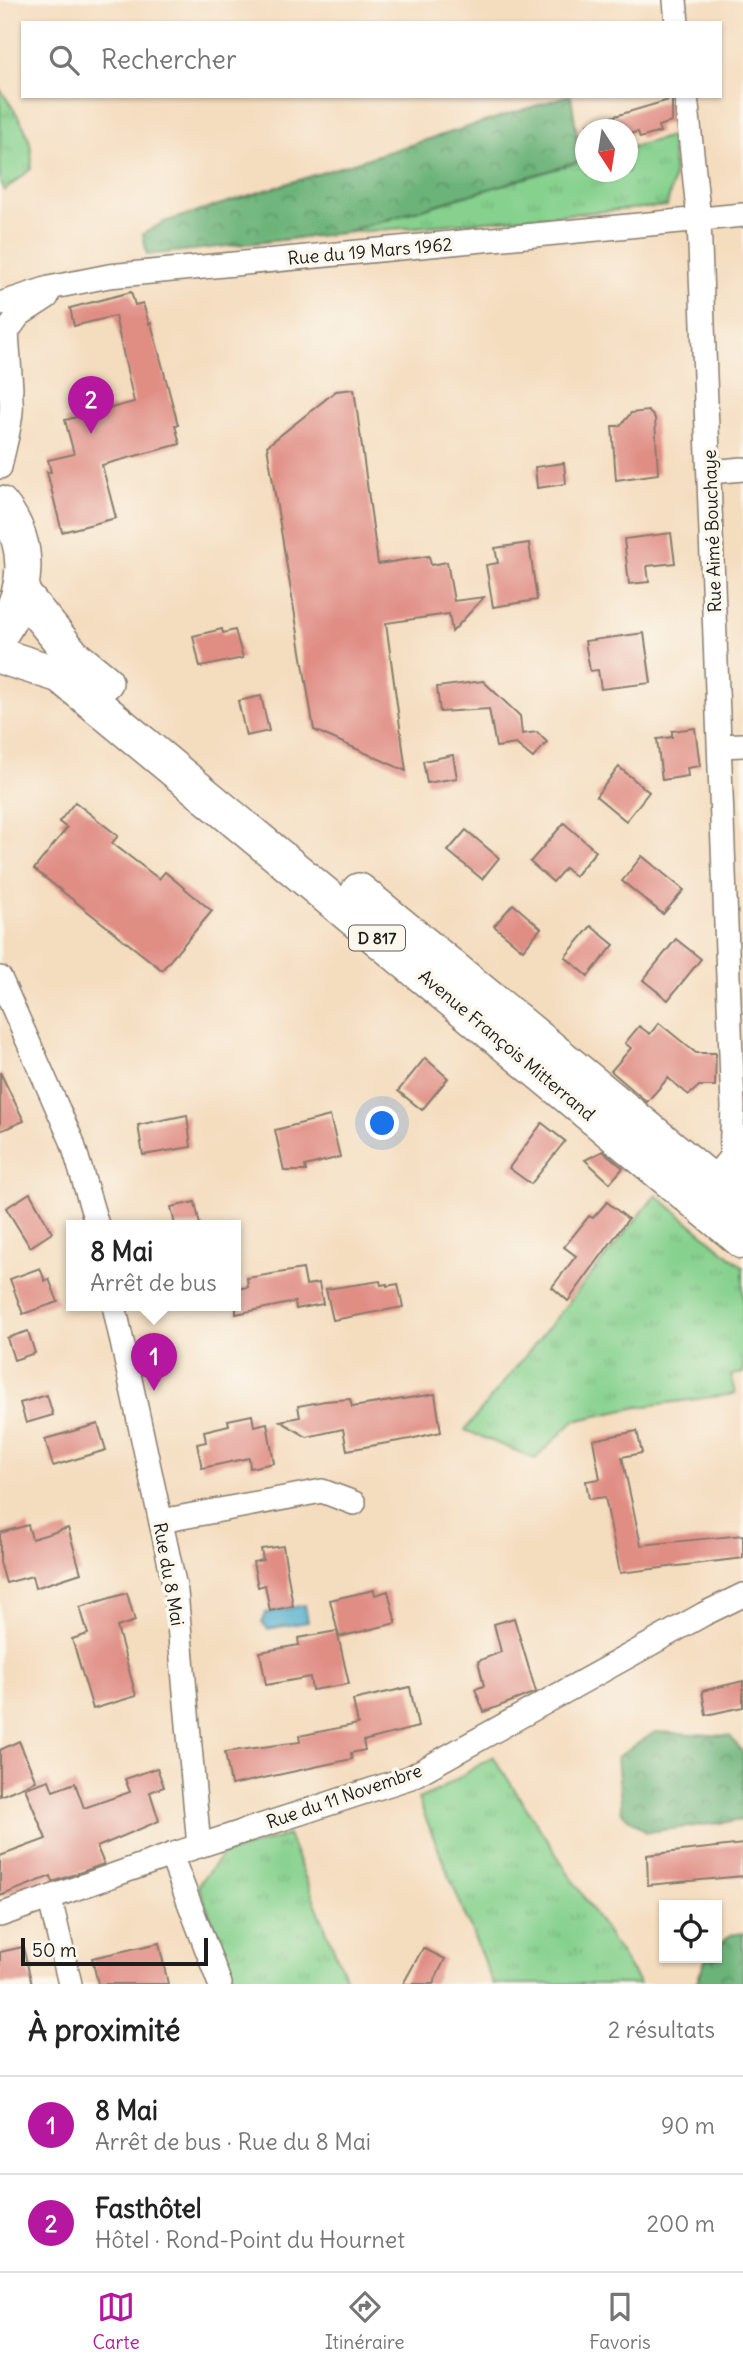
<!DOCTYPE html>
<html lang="fr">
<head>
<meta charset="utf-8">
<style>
  :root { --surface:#fff; --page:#f2f2f2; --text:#222; --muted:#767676; --line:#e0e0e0; --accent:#b5179e }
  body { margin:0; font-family:Delius,sans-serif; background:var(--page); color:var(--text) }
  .controls { position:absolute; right:21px; bottom:21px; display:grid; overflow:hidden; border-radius:0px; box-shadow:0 2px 5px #0004 }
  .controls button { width:63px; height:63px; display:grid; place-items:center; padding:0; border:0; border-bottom:2px solid var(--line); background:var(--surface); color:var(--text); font:35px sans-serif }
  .compass { position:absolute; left:575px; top:119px; width:63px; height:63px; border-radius:50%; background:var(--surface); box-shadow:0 2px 5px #0004; rotate:168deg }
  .scale { position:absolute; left:21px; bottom:18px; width:187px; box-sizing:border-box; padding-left:7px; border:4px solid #1c1c1c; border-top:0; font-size:19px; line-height:24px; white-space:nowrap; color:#1c1c1c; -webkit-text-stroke:5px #fbf7ec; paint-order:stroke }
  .you { position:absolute; left:383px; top:1124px; width:24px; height:24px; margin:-18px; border:5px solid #fff; border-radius:50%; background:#1a73e8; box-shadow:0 0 0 10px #1a73e833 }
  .badge { display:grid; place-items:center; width:46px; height:46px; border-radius:50%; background:var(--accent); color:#fff; font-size:23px; font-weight:700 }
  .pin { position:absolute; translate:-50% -58px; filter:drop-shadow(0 2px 4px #0008) }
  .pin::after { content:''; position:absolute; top:37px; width:24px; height:21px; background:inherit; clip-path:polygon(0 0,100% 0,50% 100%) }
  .popup { position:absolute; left:66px; top:1220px; width:175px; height:91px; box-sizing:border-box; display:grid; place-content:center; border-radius:0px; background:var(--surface); filter:drop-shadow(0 2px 5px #0005); font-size:23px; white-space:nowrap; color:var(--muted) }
  .popup b { font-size:26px; color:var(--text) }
  .popup::after { content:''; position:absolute; left:50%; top:100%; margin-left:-14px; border:14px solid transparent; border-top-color:var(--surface) }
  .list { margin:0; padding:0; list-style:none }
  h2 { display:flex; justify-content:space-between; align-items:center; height:91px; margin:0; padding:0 28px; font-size:30px }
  h2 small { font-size:23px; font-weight:400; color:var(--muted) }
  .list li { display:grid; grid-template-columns:46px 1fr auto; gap:21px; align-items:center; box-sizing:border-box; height:98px; padding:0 28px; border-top:2px solid var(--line) }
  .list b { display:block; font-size:26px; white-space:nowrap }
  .list p { margin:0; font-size:23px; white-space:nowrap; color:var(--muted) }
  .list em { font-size:23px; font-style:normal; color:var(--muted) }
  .icon { flex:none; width:38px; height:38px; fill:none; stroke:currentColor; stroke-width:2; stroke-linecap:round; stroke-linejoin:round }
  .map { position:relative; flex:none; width:743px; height:1984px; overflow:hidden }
  .search { position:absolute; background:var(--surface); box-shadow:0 2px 5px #0004; left:21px; right:21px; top:21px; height:77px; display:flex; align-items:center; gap:18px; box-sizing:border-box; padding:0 24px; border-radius:0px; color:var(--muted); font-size:26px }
  .sheet { height:287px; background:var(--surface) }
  nav { display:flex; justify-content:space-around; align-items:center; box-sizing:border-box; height:98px; border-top:2px solid var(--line); background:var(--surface); font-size:19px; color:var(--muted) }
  nav a { display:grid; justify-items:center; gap:4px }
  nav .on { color:var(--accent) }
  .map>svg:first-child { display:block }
</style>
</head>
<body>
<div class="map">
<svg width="743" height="1984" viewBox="0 0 743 1984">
  <defs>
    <pattern id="grass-tufts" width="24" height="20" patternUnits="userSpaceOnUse" patternTransform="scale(1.75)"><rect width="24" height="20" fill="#86d18e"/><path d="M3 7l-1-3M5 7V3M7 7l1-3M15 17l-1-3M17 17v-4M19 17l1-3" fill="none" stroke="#73b37a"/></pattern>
    <pattern id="forest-crowns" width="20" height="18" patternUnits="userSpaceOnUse" patternTransform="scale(1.75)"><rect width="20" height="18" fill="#6cb379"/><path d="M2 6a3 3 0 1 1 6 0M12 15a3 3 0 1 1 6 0" fill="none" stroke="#589162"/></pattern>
  </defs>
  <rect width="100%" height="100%" fill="#fbf7ec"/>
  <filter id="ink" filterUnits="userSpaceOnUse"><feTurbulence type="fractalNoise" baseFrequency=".0143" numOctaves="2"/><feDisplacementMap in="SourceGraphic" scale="14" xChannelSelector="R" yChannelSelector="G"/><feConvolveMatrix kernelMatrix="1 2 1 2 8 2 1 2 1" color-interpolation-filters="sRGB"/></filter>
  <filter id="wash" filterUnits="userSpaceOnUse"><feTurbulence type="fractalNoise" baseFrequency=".00686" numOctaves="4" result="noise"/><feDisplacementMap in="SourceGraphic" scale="28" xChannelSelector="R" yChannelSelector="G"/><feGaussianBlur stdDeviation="1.57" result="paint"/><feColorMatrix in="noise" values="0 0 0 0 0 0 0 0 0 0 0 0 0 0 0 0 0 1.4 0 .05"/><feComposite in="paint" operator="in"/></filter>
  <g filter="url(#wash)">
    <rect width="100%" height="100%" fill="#f4dcbe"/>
    <g fill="url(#grass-tufts)" stroke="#517655" stroke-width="2">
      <path d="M0,89C17,115 36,136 31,169L4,191L0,182Z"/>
      <polygon points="671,136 674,175 667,206 343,233 585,160 586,172 628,172 628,148"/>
      <polygon points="656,1195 743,1267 743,1373 731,1375 735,1394 638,1407 574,1421 535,1459 465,1430"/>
      <polygon points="493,1756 640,1984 493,1984 418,1799 439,1790"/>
      <polygon points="288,1835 348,1984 237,1984 198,1885 222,1855"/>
    </g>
    <g fill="url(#forest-crowns)" stroke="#44684a" stroke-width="2">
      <polygon points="567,96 571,96 581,161 343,233 147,255 143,234 164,222"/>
      <polygon points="655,1732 730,1736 743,1753 743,1820 646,1832 622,1813 617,1757"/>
      <polygon points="743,1933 743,1984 696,1984 706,1958 717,1958 717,1947 730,1935"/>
    </g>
    <polygon fill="#4daccc" stroke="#346474" stroke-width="2" points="305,1605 308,1622 268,1629 262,1623 265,1613"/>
    <g id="blocks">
      <g fill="#e08d84">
        <polygon points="672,99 672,122 658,126 660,132 640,138 638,132 627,134 627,130 589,130 588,124"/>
        <polygon points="131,292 135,305 143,303 149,324 151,323 178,425 175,425 180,444 102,465 116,518 62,532 47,472 51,472 48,460 74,454 65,420 134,402 115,316 74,326 70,308"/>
        <polygon points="354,389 378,564 429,556 431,565 447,562 454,601 484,597 452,632 449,614 386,623 406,771 314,730 267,446 336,391"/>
        <polygon points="648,411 655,418 658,474 616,480 612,426 620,426 631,413"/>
        <polygon points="564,463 566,484 537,488 535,467"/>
        <polygon points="671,533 675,563 647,566 649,582 629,584 624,539"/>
        <polygon points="529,543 537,600 493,607 486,565 498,563 495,548"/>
        <polygon points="222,629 223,633 235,630 243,658 200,667 193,636"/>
        <polygon points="644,633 651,683 601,689 598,670 590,671 585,641"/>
        <polygon points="483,681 520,716 522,734 537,732 547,742 533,758 516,744 496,747 489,709 440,712 437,687"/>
        <polygon points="261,696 269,731 246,736 238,701"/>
        <polygon points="695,728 700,766 687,768 688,776 662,780 657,739 672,737 672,731"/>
        <polygon points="453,755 457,778 427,783 423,761"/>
        <polygon points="619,767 649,792 626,821 596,796"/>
        <polygon points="75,802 118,836 112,843 159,879 165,872 212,911 162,970 34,869 67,828 59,822"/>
        <polygon points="564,823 596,851 575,876 565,868 553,882 530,862"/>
        <polygon points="466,830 499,858 482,879 448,851"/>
        <polygon points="642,856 684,890 663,914 622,881"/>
        <polygon points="513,904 541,928 523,950 494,926"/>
        <polygon points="591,926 614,945 588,976 565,957"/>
        <polygon points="676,939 701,959 668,1000 643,980"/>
        <polygon points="659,1023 696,1053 716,1053 715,1086 699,1086 689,1095 668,1078 647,1102 611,1071 631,1048 625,1043 639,1026 650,1034"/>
        <polygon points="425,1058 448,1078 422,1110 398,1091"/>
        <polygon points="0,1072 24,1121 0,1131"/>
        <polygon points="187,1115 191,1147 143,1155 138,1125"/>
        <polygon points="330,1116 340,1157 305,1166 306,1171 284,1171 275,1130"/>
        <polygon points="542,1123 565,1141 531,1184 509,1168"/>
        <polygon points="603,1151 623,1168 610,1183 585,1160"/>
        <polygon points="30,1193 52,1233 30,1247 6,1208"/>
        <polygon points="195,1202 200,1225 175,1225 171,1207"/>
        <polygon points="607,1202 628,1219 568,1301 552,1287 576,1256 564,1247 589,1216 593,1218"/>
        <polygon points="40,1268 45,1281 49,1279 58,1302 23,1314 10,1279"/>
        <polygon points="303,1269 306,1285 319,1283 323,1304 296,1309 295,1302 236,1314 236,1289 248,1287 247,1278"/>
        <polygon points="380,1281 381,1285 387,1284 387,1286 398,1284 403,1307 333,1320 326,1289"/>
        <polygon points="28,1331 35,1353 14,1360 7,1338"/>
        <polygon points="435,1394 441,1432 410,1439 347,1450 343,1429 307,1437 280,1421 300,1417 298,1406 325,1401 350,1399 352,1407"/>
        <polygon points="47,1395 53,1415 26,1423 20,1403"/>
        <polygon points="252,1415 254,1426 267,1423 274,1463 250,1468 249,1458 202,1468 197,1444 206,1442 204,1431 229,1425 228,1420"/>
        <polygon points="98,1424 106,1450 53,1466 45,1439"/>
        <polygon points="637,1431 642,1453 622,1457 641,1545 743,1535 743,1558 620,1573 605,1497 589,1499 586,1481 600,1479 593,1440"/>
        <polygon points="28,1525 32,1539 68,1528 81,1573 35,1588 32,1576 6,1583 0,1562 0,1533"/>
        <polygon points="283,1546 293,1606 270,1611 265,1585 258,1587 253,1562 263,1560 261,1549"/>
        <polygon points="374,1590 375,1595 388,1591 396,1623 339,1637 330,1600"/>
        <polygon points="127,1593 135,1621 117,1627 136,1696 93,1709 72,1639 88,1634 80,1607"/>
        <polygon points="514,1618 536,1692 484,1712 475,1689 484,1686 478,1661 501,1652 494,1624"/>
        <polygon points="337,1631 349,1684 312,1690 310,1677 266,1685 260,1652 299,1645 298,1638"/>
        <polygon points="743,1681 743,1707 706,1715 702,1691"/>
        <polygon points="410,1687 418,1727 363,1741 365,1750 351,1753 352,1759 231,1785 225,1752 300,1742 299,1736 358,1724 353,1700"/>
        <polygon points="19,1741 36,1781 0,1796 0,1750"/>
        <polygon points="157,1768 164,1787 150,1792 159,1821 97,1847 104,1864 53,1882 51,1876 0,1896 0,1856 46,1839 25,1788 49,1780 53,1791 75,1783 84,1808 130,1792 125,1779"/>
        <polygon points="743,1844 743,1876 648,1885 647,1855"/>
        <polygon points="159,1943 168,1984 98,1984 92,1958"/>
        <polygon points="23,1947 32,1984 0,1984 0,1952"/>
        <polygon points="423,1948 445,1959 433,1984 403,1984"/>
      </g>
    </g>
  </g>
  <g filter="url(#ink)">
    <use href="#blocks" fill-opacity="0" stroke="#887c6d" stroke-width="2"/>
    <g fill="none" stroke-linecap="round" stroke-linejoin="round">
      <g stroke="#887c6d" stroke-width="26">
        <g id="street">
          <polyline points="675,0 677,23"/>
          <polyline points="686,96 699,220 733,1107 731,1157 711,1181"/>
          <polyline points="0,304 49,288 109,276 743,215"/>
          <polyline points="11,389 7,332 19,315 47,297"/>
          <path d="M0,467C6,436 19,405 5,375"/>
          <polyline points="710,472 743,469"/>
          <polyline points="720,746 743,745"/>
          <polyline points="0,978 72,1141 97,1225"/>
          <polyline points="740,1137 743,1190"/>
          <polyline points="114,1305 176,1592 199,1846"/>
          <polyline points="161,1521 322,1491 354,1503"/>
          <polyline points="171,1855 220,1984"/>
          <polyline points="50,1899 70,1984"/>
          <polyline points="0,1915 171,1855 411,1777 704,1614 743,1595"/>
        </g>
      </g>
      <g stroke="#887c6d" stroke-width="38">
        <g id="primary">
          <path d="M0,504C33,544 28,593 0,634"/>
          <polyline points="21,592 73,656 105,682"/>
          <polyline points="0,656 60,675 743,1241"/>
          <polyline points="359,891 743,1207"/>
        </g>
      </g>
      <use href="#street" stroke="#fff" stroke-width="23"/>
      <use href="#primary" stroke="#fff" stroke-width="35"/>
    </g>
  </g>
  <g text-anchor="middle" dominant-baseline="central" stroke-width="7" stroke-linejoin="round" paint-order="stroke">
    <rect fill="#fbf7ec" stroke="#5f5e5a" stroke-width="2" x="349" y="925.5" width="56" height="25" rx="5"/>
    <g font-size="16" font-weight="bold" fill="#1c1c1c">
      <text x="377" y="938">D 817</text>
    </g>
    <g font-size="18" fill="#1c1c1c" stroke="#fbf7ec">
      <text transform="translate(370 251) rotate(-5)">Rue du 19 Mars 1962</text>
      <text transform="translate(712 531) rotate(-92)">Rue Aimé Bouchaye</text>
      <text transform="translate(507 1045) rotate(40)">Avenue François Mitterrand</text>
      <text transform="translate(169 1574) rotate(80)">Rue du 8 Mai</text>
      <text transform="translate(344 1796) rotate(-19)">Rue du 11 Novembre</text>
    </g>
  </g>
</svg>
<div class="controls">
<button><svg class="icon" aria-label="locate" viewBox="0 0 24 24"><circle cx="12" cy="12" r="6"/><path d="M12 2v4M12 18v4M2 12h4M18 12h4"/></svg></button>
</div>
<svg class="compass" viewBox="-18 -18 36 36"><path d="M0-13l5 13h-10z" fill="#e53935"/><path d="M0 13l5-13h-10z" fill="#767676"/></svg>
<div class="scale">50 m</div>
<div class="you"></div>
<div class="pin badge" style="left:154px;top:1391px">1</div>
<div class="popup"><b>8 Mai</b>Arrêt de bus</div>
<div class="pin badge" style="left:91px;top:434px">2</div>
<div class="search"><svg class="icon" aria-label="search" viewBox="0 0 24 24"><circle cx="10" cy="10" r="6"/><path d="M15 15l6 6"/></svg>Rechercher</div>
</div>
<section class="sheet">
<h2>À proximité<small>2 résultats</small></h2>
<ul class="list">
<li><span class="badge">1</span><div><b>8 Mai</b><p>Arrêt de bus · Rue du 8 Mai</p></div><em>90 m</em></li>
<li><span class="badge">2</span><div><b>Fasthôtel</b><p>Hôtel · Rond-Point du Hournet</p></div><em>200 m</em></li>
</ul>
</section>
<nav>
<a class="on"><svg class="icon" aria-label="map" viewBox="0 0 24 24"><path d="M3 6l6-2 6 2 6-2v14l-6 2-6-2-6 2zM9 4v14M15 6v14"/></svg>Carte</a>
<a><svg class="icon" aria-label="directions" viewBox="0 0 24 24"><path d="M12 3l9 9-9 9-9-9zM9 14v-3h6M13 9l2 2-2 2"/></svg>Itinéraire</a>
<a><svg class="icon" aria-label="saved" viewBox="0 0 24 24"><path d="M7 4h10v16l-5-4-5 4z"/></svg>Favoris</a>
</nav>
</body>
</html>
